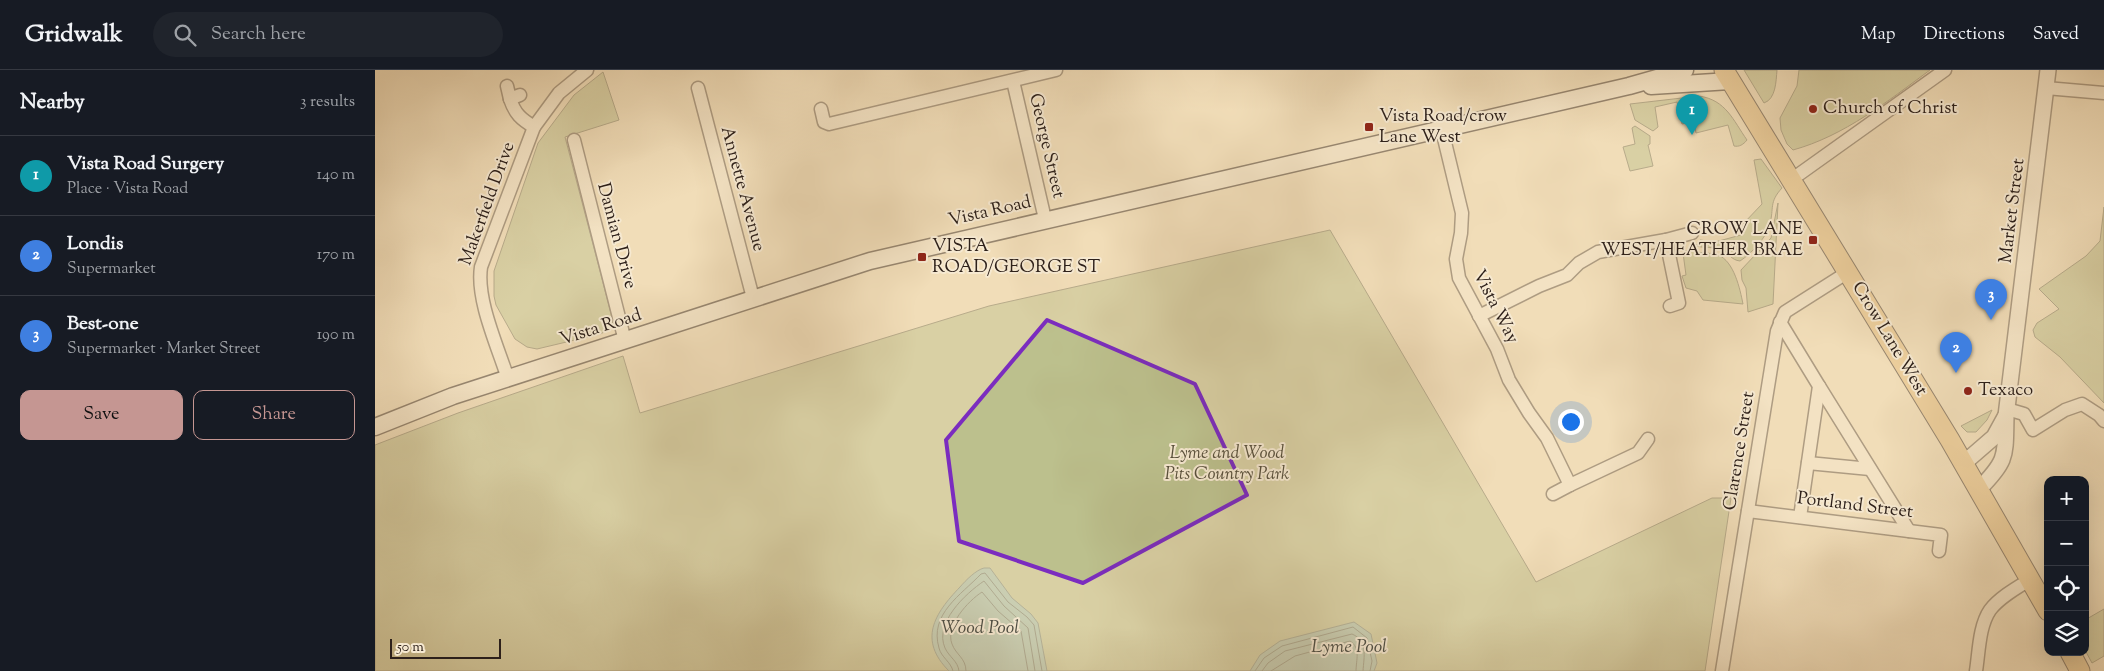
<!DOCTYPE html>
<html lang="en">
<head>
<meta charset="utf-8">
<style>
  :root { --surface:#171b24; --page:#20242c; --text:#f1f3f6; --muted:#9ea1a6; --line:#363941; --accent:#c59692 }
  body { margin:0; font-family:"Sorts Mill Goudy",serif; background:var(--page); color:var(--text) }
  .controls { position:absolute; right:15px; bottom:15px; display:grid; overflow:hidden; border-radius:10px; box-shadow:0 5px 20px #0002 }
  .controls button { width:45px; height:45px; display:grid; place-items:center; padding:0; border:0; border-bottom:1px solid var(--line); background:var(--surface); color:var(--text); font:25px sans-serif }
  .scale { position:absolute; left:15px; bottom:12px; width:111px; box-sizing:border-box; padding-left:5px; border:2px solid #2d201a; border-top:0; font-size:14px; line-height:18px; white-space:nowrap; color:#2d201a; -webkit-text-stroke:4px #f6e9d1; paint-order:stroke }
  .you { position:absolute; left:1195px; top:351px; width:18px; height:18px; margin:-12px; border:4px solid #fff; border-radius:50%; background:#1a73e8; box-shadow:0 0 0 8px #1a73e833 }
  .badge { display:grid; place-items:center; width:32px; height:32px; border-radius:50%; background:var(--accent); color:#fff; font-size:16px; font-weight:700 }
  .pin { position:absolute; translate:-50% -41px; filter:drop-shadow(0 1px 2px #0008) }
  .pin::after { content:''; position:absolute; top:26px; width:18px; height:15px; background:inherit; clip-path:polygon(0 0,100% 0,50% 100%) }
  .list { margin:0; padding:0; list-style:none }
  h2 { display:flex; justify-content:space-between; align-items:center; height:65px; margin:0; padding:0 20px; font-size:21px }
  h2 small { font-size:16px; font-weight:400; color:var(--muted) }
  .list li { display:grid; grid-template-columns:32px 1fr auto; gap:15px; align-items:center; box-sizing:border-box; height:80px; padding:0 20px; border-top:1px solid var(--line) }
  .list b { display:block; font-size:19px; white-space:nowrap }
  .list p { margin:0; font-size:16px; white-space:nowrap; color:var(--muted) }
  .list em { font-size:16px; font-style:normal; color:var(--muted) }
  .actions { display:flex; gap:10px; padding:15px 20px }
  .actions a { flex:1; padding:11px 0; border:1px solid var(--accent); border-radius:10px; text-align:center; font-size:18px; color:var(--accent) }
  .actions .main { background:var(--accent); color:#111 }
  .icon { flex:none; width:28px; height:28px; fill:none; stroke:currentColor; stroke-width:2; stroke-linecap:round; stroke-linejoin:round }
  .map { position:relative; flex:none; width:1729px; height:601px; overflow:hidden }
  header { display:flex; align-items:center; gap:30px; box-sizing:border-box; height:70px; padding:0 25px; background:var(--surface); border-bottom:1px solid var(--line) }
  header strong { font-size:24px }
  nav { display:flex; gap:28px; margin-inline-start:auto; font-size:18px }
  .search { width:350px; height:45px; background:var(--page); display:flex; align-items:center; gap:12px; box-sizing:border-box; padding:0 18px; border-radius:28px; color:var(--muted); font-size:19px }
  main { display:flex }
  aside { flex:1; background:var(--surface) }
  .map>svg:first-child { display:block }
</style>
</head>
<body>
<header>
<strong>Gridwalk</strong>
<div class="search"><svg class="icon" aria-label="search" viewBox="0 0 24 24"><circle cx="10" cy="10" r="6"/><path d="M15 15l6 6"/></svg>Search here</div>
<nav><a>Map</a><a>Directions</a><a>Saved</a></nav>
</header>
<main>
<aside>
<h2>Nearby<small>3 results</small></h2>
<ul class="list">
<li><span class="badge" style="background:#0f9aa8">1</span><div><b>Vista Road Surgery</b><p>Place · Vista Road</p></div><em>140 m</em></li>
<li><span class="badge" style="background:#3f7fe0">2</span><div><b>Londis</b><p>Supermarket</p></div><em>170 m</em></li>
<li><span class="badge" style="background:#3f7fe0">3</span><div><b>Best-one</b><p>Supermarket · Market Street</p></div><em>190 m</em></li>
</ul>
<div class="actions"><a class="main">Save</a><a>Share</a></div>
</aside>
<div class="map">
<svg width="1729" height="601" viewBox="0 0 1729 601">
  <rect width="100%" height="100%" fill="#f1ddb8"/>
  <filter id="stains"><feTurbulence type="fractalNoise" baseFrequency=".004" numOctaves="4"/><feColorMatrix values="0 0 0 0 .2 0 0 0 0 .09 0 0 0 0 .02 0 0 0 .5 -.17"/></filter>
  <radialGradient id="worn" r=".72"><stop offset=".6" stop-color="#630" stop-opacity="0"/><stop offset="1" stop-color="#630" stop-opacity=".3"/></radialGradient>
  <g fill="#bcc08d" stroke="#747054">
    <path d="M1369,0H1402C1401,11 1401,29 1389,33Z"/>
    <path d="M1424,0H1555C1513,31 1469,66 1418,80L1412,74L1406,60L1405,48L1422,16Z"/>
    <polygon points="228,2 244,50 190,67 238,251 236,259 225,264 162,279 152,277 140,269 121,235 119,226 119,201 163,73 199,25"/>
    <path d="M1324,26C1351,30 1358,50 1372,70C1368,75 1364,77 1359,76L1353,55L1321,63L1320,58L1312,53L1307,54L1302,32L1280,37L1283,57L1278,61L1260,50L1255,34Z"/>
    <polygon points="1260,56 1275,66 1275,74 1273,75 1278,96 1255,101 1248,77 1260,74 1257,58"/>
    <path d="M1386,89L1407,118C1394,132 1399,138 1395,154C1392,167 1376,184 1365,191C1356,190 1355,184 1348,180C1339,176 1328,179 1319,175L1325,174V170L1340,172L1366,165L1369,163L1368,154L1387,134L1379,90Z"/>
    <polygon points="1403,133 1398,234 1373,242 1371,218 1367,210 1366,200 1396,168"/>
    <polygon points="1729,137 1729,333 1685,287 1660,267 1658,260 1662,253 1684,239 1664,219 1711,186 1725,171"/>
    <polygon points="955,160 1161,512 1337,428 1356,428 1330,601 0,601 0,375 83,343 248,286 265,343 614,236"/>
    <path d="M1316,180C1325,184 1334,182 1343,185C1359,191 1365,219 1368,234L1328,230L1322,221L1311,218L1307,206L1311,205L1308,183L1309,181Z"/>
    <polygon points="1617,340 1612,350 1601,362 1592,362 1586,356"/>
    <polygon points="1729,539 1729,586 1717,593 1710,580 1710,550"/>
  </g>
  <g fill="#9bbdaa" stroke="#6f7e70">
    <path d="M609,498H615L637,528L656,544L663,553L672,601H574C543,570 559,544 585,517C591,510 601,500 609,498Z"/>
    <polygon points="979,552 996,564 1002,593 999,601 875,601 885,585 905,571"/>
  </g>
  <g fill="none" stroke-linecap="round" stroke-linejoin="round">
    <g stroke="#646e62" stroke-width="1">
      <path d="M578,601C576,592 566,587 564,578C554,544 586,525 606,504L610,503L633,532L652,547L659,555L667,601"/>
      <path d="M584,601C583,591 574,587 570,578C559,553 590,524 609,511L629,536L653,558L660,601"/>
      <path d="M591,601C591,588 581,585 577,574C570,556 593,531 607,522L623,541L646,561L653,601"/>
      <polyline points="880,601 889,588 907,576 978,557 992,568 997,591 995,601"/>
      <path d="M887,601L893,593L910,581L977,564C993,571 989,586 988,601"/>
      <path d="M896,601L920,586L975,571C986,578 981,590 981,601"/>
    </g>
    <g stroke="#5e4f42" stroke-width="15">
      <g id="minor">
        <polyline points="638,11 670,149"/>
        <polyline points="132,16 135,29 145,25"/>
        <polyline points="323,18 378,228"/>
        <polyline points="1671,18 1729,23"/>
        <path d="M135,29C140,44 146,49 159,57"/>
        <polyline points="446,39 449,52 454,54 681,0"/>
        <polyline points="1067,60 1087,143 1086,163 1081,189 1084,208 1122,279 1134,310 1154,343 1172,368 1195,415 1178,424"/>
        <polyline points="199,70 250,271"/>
        <polyline points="1416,110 1570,0"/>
        <polyline points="1291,170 1304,233 1295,236"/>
        <polyline points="1104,246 1164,216 1192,205 1204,193 1223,182 1291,170 1317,163"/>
        <polyline points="1405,252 1444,316 1425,447"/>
        <path d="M133,309C123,277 101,230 106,197L159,57L184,23L212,0"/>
        <polyline points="1444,316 1534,461"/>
        <polyline points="1632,339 1649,344 1658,360 1690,340 1707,334 1724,345 1729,351"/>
        <polyline points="1433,393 1495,399"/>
        <polyline points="1195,415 1263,383 1273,369"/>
        <polyline points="1373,441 1566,465 1564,481"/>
        <polyline points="1347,601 1402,261 1410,242 1473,202"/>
        <path d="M1601,601C1604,582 1604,556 1615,540C1625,527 1643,517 1656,509"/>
      </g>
    </g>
    <g stroke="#5e4f42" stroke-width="18">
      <g id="tertiary">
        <polyline points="1589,393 1619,367 1630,347"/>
        <path d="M1604,419C1633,390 1630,386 1631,346L1673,0"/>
      </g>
    </g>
    <g stroke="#2d201a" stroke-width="19">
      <g id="secondary">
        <polyline points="1276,16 1355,11"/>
        <polyline points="0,357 78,326 495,191 1254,16 1310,0"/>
      </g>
    </g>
    <g stroke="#2d201a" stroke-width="21">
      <g id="primary">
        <polyline points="1349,0 1575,370 1673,541"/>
        <polyline points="1695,582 1705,601"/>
      </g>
    </g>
    <use href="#minor" stroke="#f6e9d1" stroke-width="12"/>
    <use href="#tertiary" stroke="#f6e9d1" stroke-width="15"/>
    <use href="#secondary" stroke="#f6e9d1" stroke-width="16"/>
    <use href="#primary" stroke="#e8be7c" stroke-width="19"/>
  </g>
  <path d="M0 0H1729V601H0ZM672,250L820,314L872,425L708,513L584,471L571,370Z" fill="#f1ddb8" fill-opacity=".55" fill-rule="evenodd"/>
  <path fill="none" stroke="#7b2cbf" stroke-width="4" stroke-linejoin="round" d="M672,250L820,314L872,425L708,513L584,471L571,370Z"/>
  <g fill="#8f2418" stroke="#f6e9d1" stroke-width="2">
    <circle cx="1438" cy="39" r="5"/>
    <rect x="989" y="52" width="10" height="10" rx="2.5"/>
    <rect x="1433" y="165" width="10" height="10" rx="2.5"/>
    <rect x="542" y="182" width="10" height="10" rx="2.5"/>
    <circle cx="1593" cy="321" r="5"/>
  </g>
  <g text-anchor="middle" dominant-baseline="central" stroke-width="4" stroke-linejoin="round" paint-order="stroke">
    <g font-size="18" fill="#2d201a" stroke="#f6e9d1" text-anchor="start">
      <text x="1448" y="39">Church of Christ</text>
      <text x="1004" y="47">Vista Road/crow<tspan x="1004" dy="21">Lane West</tspan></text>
      <text x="1428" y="160" text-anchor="end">CROW LANE<tspan x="1428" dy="21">WEST/HEATHER BRAE</tspan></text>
      <text x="557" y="177">VISTA<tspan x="557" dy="21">ROAD/GEORGE ST</tspan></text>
      <text x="1603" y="321">Texaco</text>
    </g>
    <g font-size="18" fill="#2d201a" stroke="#f6e9d1">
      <text transform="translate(671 76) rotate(77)">George Street</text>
      <text transform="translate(367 119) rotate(75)">Annette Avenue</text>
      <text transform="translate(113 134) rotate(-70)">Makerfield Drive</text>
      <text transform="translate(1638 141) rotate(-83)">Market Street</text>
      <text transform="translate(615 142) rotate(-13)">Vista Road</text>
      <text transform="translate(241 166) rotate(75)">Damian Drive</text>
      <text transform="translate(1120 237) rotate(63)">Vista Way</text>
      <text transform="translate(226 258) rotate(-18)">Vista Road</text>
      <text transform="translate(1514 269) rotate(59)">Crow Lane West</text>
      <text transform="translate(1365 381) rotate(-81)">Clarence Street</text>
      <text transform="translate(1480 436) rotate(7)">Portland Street</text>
    </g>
    <g font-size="18" font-style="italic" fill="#58503c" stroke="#f6e9d1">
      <text x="852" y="384">Lyme and Wood<tspan x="852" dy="21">Pits Country Park</tspan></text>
    </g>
    <g font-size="19" font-style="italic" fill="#4e4f45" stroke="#f6e9d1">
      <text x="605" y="558">Wood Pool</text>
      <text x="974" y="577">Lyme Pool</text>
    </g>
  </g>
  <rect width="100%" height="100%" filter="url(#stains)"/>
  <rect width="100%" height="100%" fill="url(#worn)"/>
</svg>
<div class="controls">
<button>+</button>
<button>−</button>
<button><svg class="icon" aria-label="locate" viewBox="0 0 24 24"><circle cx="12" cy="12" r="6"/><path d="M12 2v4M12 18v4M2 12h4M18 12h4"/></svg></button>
<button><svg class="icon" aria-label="layers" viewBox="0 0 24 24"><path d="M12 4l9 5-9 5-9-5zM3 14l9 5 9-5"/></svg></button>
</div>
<div class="scale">50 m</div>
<div class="you"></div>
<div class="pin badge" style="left:1317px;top:65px;background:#0f9aa8">1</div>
<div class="pin badge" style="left:1581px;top:303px;background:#3f7fe0">2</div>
<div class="pin badge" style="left:1616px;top:250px;background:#3f7fe0">3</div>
</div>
</main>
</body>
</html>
